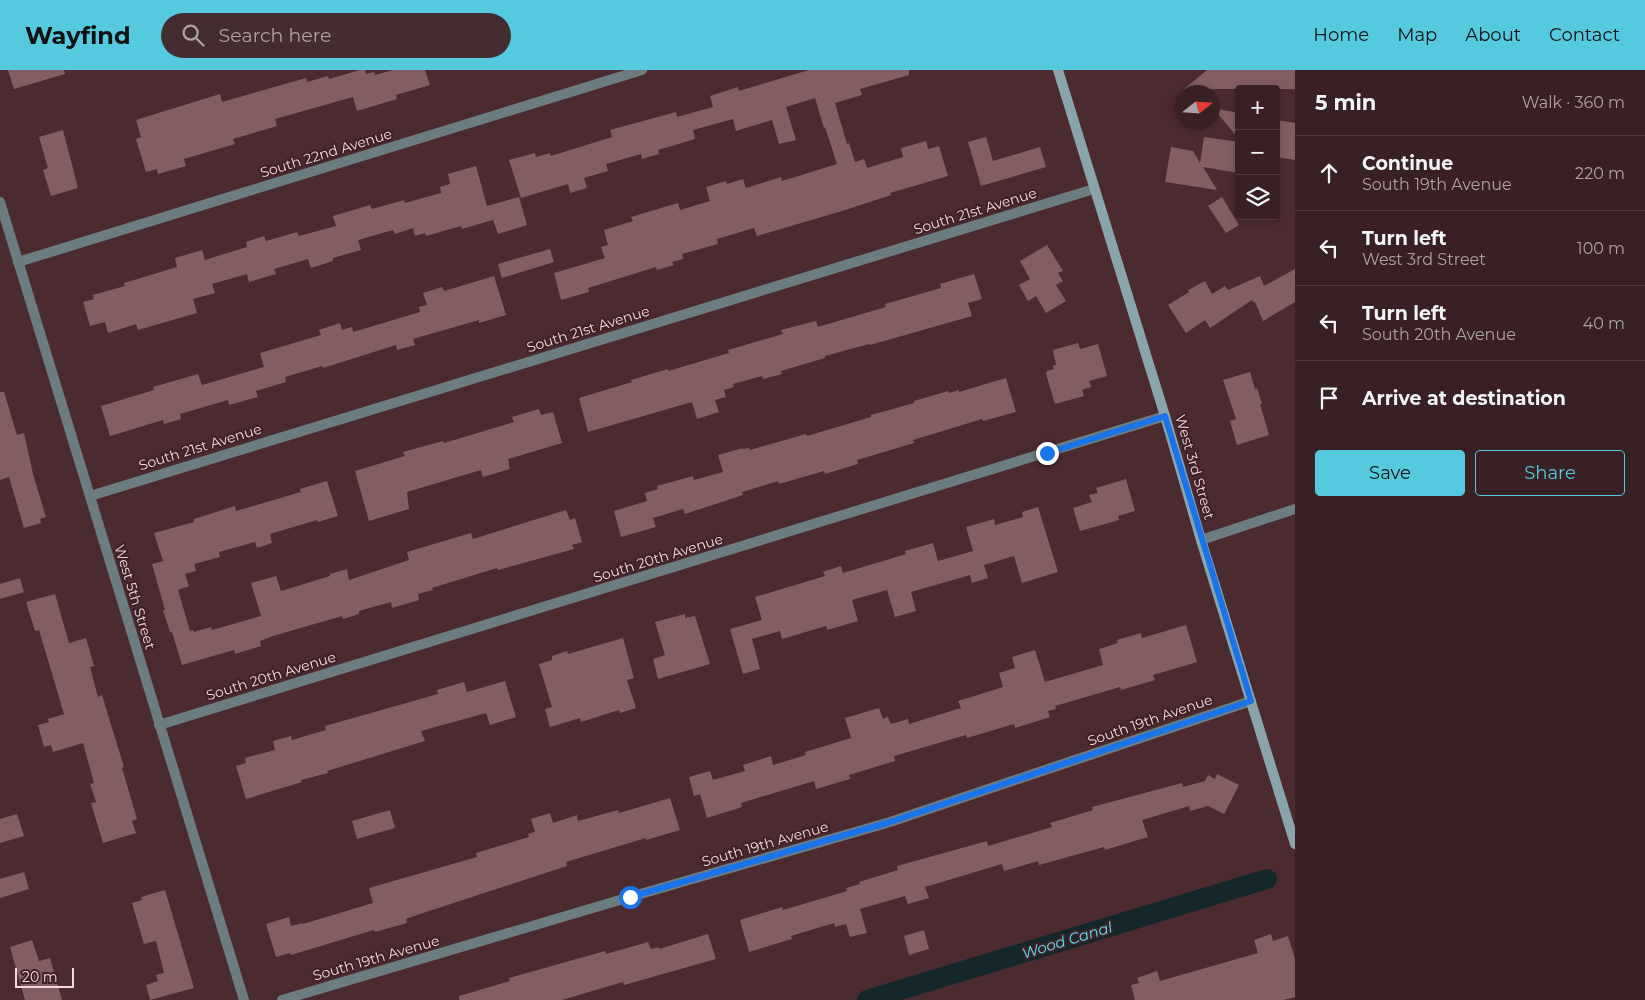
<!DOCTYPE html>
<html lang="en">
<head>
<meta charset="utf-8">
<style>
  :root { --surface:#382024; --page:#432d31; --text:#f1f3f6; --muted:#aba3a6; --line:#523e41; --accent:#55cadf }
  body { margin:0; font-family:Montserrat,sans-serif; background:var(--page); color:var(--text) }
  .controls { position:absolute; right:15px; top:15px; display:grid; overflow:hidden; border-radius:5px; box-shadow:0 2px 8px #0003 }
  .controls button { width:45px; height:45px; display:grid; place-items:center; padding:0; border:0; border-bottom:1px solid var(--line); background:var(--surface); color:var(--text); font:25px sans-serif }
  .compass { position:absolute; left:1175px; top:15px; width:45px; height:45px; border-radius:50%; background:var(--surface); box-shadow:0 2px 8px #0003; rotate:73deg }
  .scale { position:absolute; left:15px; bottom:12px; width:59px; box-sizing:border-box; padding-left:5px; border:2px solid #f0dadd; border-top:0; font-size:14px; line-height:18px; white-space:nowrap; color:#f0dadd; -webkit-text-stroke:4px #402127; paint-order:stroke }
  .stop { position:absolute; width:15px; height:15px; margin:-11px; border:4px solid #1a73e8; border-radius:50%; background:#fff }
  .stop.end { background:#1a73e8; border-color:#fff; box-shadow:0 1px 5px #0008 }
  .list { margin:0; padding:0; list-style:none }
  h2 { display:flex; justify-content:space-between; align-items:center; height:65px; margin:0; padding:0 20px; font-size:21px }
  h2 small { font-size:16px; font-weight:400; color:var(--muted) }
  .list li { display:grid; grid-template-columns:32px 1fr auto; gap:15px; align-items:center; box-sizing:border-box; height:75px; padding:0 20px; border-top:1px solid var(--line) }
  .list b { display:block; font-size:19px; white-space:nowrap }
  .list p { margin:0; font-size:16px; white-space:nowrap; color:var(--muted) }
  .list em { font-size:16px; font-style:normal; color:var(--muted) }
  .actions { display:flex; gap:10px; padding:15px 20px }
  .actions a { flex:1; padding:11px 0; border:1px solid var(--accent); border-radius:5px; text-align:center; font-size:18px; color:var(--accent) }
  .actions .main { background:var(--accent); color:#111 }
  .icon { flex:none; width:28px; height:28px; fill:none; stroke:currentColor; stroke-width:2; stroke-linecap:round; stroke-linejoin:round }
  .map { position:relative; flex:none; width:1295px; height:930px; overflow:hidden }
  header { display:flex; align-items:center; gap:30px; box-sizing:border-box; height:70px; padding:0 25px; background:var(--accent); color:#111 }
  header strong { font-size:24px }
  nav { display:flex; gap:28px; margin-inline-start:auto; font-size:18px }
  .search { width:350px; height:45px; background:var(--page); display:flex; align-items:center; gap:12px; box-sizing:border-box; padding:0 18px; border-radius:28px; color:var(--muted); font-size:19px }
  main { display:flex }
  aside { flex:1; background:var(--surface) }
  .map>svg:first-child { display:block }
</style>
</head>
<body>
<header>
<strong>Wayfind</strong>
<div class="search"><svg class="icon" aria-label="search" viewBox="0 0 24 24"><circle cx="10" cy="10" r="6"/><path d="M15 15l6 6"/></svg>Search here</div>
<nav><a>Home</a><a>Map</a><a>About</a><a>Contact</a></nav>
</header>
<main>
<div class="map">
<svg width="1295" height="930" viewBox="0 0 1295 930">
  <rect width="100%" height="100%" fill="#4b2b30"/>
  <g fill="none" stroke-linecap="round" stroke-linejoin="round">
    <polyline stroke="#14272b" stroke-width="20" points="867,930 1267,809"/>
  </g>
  <g fill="#825e62">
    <polygon points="8,0 64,0 65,4 14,19"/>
    <polygon points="360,0 365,0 366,4 374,2 375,5 393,0 425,0 430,15 396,25 397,29 357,41 353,27 275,49 277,56 233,69 235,74 184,89 186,96 158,104 157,99 146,102 136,69 141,67 136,50 220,24 222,32 306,8 307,12 328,6 329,9"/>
    <polygon points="809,0 909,0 909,5 860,19 862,25 835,33 847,74 849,73 855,92 864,89 867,98 903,87 901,78 926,71 928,79 939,76 948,106 890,123 891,125 842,141 757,166 754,158 717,169 718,174 682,184 683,189 672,192 674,195 657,200 656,197 588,218 589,222 561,230 554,203 605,188 601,177 608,175 604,160 633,151 631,147 678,133 680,140 710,131 706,117 726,111 727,114 743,109 746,118 781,107 782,111 837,94 825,57 824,58 815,28 786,37 796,70 779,74 772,50 736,61 733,49 693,60 695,69 658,80 659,84 642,89 641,84 606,94 608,101 584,108 587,118 570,123 568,114 521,128 509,90 535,83 536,87 550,83 551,86 612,67 610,60 676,42 677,47 713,37 710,26 738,17 739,21"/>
    <polygon points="1207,0 1295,0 1295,19 1184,19"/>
    <polygon points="1213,38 1239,43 1239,69"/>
    <polygon points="1276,50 1295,53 1295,90 1276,87"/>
    <polygon points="63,60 78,118 51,126 43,100 48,98 39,67"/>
    <polygon points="986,67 993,91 1040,77 1046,97 981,116 968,72"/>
    <polygon points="1204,67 1239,72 1239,103 1203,97 1217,120 1165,112 1171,77 1193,81 1200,93"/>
    <polygon points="476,96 487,136 519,127 527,155 498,164 493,150 462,159 461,156 426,166 425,163 415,166 413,158 395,164 393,160 358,170 361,180 333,188 333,191 311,198 308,189 274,199 276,204 249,212 247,204 212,214 215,223 193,229 197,243 138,260 136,254 108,263 105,252 90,256 83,232 94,229 93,225 125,216 124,213 177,197 175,188 202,180 205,190 247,177 246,172 264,166 266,171 297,162 299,166 336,156 333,146 370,135 372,139 404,130 405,133 441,123 440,117 450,114 448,104"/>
    <polygon points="1222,127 1239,155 1226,163 1208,136"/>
    <polygon points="1047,175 1063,201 1058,203 1063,211 1056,215 1066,231 1046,243 1036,226 1028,231 1019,215 1030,209 1020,191"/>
    <polygon points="550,179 554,192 502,208 498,194"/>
    <polygon points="1295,199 1295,232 1263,251 1255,232 1254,233 1252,230 1210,258 1205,250 1186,263 1168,235 1189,222 1188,220 1205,211 1212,224 1225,216 1228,220 1260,206 1264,216"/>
    <polygon points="974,204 982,229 968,233 972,246 870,275 869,274 825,286 825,288 781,301 782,304 763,309 762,306 733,314 734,317 724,320 726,327 715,330 719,342 697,349 692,332 588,362 579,328 632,312 631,310 668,299 668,301 729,283 728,280 783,264 781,260 816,251 818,257 886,237 885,234 941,218 940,214"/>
    <polygon points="494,206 506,245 479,253 479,250 413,269 415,275 397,280 396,275 323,298 322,296 285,307 286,312 256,321 258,327 229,335 228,330 180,344 181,349 164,354 163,350 110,366 101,336 154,320 153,317 198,304 202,315 264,297 260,283 321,265 319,260 340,253 342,260 352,257 353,262 420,242 419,237 427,235 423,223 442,217 444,221"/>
    <polygon points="1078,273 1080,279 1098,274 1107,306 1089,311 1091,317 1082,320 1084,326 1055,334 1046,304 1047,301 1054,299 1053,296 1056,295 1053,280"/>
    <polygon points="1250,302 1255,319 1257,318 1262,334 1260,334 1269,365 1237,375 1230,351 1236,349 1223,310"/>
    <polygon points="1006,308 1016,342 983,351 982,349 913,370 914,373 857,390 858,394 825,404 824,401 779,414 778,411 742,422 743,425 685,444 683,439 653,448 656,457 621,467 614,441 647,431 645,423 658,419 657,416 693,406 694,410 723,402 718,385 743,378 743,379 749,378 750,380 806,364 807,366 871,347 871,345 914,333 914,331 948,321 949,323 959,320 959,322"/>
    <polygon points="0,322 4,322 17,365 24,363 33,404 46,447 40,449 41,453 24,458 9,407 0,410"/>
    <polygon points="539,339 541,345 553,342 562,373 508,389 510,399 483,407 481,400 407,422 409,439 369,451 355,401 405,386 403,382 443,371 444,373 514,352 512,347"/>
    <polygon points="1126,409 1135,441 1118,446 1119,450 1080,461 1073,438 1092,432 1089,425 1098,423 1096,418"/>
    <polygon points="327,411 338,446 318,452 317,450 270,464 272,473 257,478 255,472 219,482 220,487 194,494 196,501 185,504 189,516 178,520 190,561 193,560 194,562 211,557 212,560 261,546 251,513 276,506 281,521 330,506 330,504 347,499 349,510 409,490 407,482 471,463 473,469 566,440 570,450 575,448 582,472 572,475 574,479 498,500 497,498 432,518 433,520 418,524 419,530 392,538 391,532 359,541 359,544 343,549 342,546 273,566 260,571 261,576 235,584 234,580 182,595 172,562 170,562 163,540 165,540 152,494 163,491 154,463 194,452 194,449 235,436 236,441 301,422 300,419"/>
    <polygon points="1038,437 1058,502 1022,513 1014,486 984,495 988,508 972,513 970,505 911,522 916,541 895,547 887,520 852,530 858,551 827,560 826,556 782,569 780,561 752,569 760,599 743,604 730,559 762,550 755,527 825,506 823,502 841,496 843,503 906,484 905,481 933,473 938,491 973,481 966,457 994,449 995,455 1023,447 1022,442"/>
    <polygon points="20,508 24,522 0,529 0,514"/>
    <polygon points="55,524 69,573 86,568 94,596 90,597 98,627 102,625 124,697 122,698 137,749 132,751 136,763 103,773 91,733 96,732 90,714 94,713 83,673 53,682 51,675 44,677 38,655 49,652 48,649 64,644 39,560 35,561 26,532"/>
    <polygon points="685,544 685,548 695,546 710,594 658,609 653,589 665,585 655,552"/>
    <polygon points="1186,555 1197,592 1153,605 1155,610 1121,620 1120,617 1055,636 1056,639 1048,641 1050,647 1015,658 1014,654 967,668 966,665 894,686 895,691 849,705 850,709 816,719 814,711 741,733 742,737 707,748 700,724 694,726 689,707 710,701 713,710 745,701 743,695 771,686 773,695 806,685 805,682 851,668 845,648 879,638 883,649 888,647 891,654 908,649 909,654 961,638 958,631 1003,617 999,603 1015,598 1012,587 1035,580 1045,612 1103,595 1099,579 1118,573 1117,570 1141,563 1142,568"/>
    <polygon points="623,568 634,608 627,610 636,638 620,643 619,640 581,652 580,648 550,657 545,639 552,637 539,594 552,590 552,586 567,581 568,584"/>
    <polygon points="505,611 516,647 490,655 486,643 421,661 425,671 327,701 328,703 301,710 302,712 246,729 236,696 246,693 245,688 275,680 273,671 291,666 292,670 326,660 325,656 438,624 437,620 464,612 467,622"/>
    <polygon points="1217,704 1239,715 1224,744 1208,736 1190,741 1189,736 1142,750 1148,767 1105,780 1104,777 1039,795 1038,791 1004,801 1002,794 925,817 929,828 908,834 905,826 860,839 867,863 850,867 846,854 835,857 834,853 791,866 792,869 749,882 740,850 782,837 783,840 847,821 846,818 860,814 859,812 898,800 897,796 987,771 988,776 1052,757 1050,753 1093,740 1092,737 1182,713 1183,717 1205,711 1208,705 1215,709"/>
    <polygon points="670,728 680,760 646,770 646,768 566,792 567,796 417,845 406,849 407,853 375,862 374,860 291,885 290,883 276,887 266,854 289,847 291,856 303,853 303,854 373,833 369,818 477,787 476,783 529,767 528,764 535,762 531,749 550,743 553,753 577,745 578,751 618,740 619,743"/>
    <polygon points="390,740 395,758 357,769 352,751"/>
    <polygon points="17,744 24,766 0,773 0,749"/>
    <polygon points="24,802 29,819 0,828 0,809"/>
    <polygon points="165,820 194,918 150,930 146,915 158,911 156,905 164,903 156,871 144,874 132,833 142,830 141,827"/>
    <polygon points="924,860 929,879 909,885 904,866"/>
    <polygon points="708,864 716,889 624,915 623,912 562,930 459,930 459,926 510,911 509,908 605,881 606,884 648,872 651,879 659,877 659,879"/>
    <polygon points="1271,864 1273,871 1288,866 1295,889 1295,927 1283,930 1135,930 1131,915 1139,913 1137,908 1157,901 1160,911 1258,883 1254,870"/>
    <polygon points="32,870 39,891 50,888 62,930 25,930 10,877"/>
  </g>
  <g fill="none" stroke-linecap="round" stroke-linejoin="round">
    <g stroke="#6c7d81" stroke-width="10">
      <polyline points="0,132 244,930"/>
      <polyline points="18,192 642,0"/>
      <polyline points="90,426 1094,119"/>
      <polyline points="1201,470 1295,439"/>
      <polyline points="159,655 1165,346"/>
      <polyline points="282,930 630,827 890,752 1251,631"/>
    </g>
    <polyline stroke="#89a5ab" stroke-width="10" points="1058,0 1165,346 1201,470 1295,774"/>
  </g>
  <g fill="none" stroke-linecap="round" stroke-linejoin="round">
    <polyline stroke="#1a73e8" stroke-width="6" points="630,827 890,752 1251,631 1165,346 1047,383"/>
  </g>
  <g text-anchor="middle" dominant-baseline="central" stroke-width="4" stroke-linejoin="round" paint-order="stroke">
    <g font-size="14" fill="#f0dadd" stroke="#402127">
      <text transform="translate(326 83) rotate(-17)">South 22nd Avenue</text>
      <text transform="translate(975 141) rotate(-17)">South 21st Avenue</text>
      <text transform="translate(588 259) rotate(-17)">South 21st Avenue</text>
      <text transform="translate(200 377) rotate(-17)">South 21st Avenue</text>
      <text transform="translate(1195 397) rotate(74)">West 3rd Street</text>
      <text transform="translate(658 488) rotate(-17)">South 20th Avenue</text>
      <text transform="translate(135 527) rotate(73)">West 5th Street</text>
      <text transform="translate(271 606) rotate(-17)">South 20th Avenue</text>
      <text transform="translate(1150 650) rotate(-19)">South 19th Avenue</text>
      <text transform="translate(765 774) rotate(-16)">South 19th Avenue</text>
      <text transform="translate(376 888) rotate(-16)">South 19th Avenue</text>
    </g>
    <g font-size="15" font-style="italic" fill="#50e5ff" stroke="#402127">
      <text transform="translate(1067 870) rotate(-17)">Wood Canal</text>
    </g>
  </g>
</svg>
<div class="controls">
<button>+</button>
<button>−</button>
<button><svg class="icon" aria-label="layers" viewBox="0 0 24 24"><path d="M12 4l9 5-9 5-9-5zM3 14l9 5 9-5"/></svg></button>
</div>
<svg class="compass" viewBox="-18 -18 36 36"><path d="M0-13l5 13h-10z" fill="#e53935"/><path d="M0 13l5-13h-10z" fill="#aba3a6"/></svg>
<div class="scale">20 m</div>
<div class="stop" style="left:630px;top:827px"></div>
<div class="stop end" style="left:1047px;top:383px"></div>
</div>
<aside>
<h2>5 min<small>Walk · 360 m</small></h2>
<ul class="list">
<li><svg class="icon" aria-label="ahead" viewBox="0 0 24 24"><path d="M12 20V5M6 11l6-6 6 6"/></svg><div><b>Continue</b><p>South 19th Avenue</p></div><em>220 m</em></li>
<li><svg class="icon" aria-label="left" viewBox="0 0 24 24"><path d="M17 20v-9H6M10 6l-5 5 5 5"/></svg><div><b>Turn left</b><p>West 3rd Street</p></div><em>100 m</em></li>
<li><svg class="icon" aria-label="left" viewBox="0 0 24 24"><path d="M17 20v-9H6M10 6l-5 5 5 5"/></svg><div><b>Turn left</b><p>South 20th Avenue</p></div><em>40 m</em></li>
<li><svg class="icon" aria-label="arrive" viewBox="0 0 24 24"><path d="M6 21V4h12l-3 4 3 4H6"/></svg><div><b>Arrive at destination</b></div></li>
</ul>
<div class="actions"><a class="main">Save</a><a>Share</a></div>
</aside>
</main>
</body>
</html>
